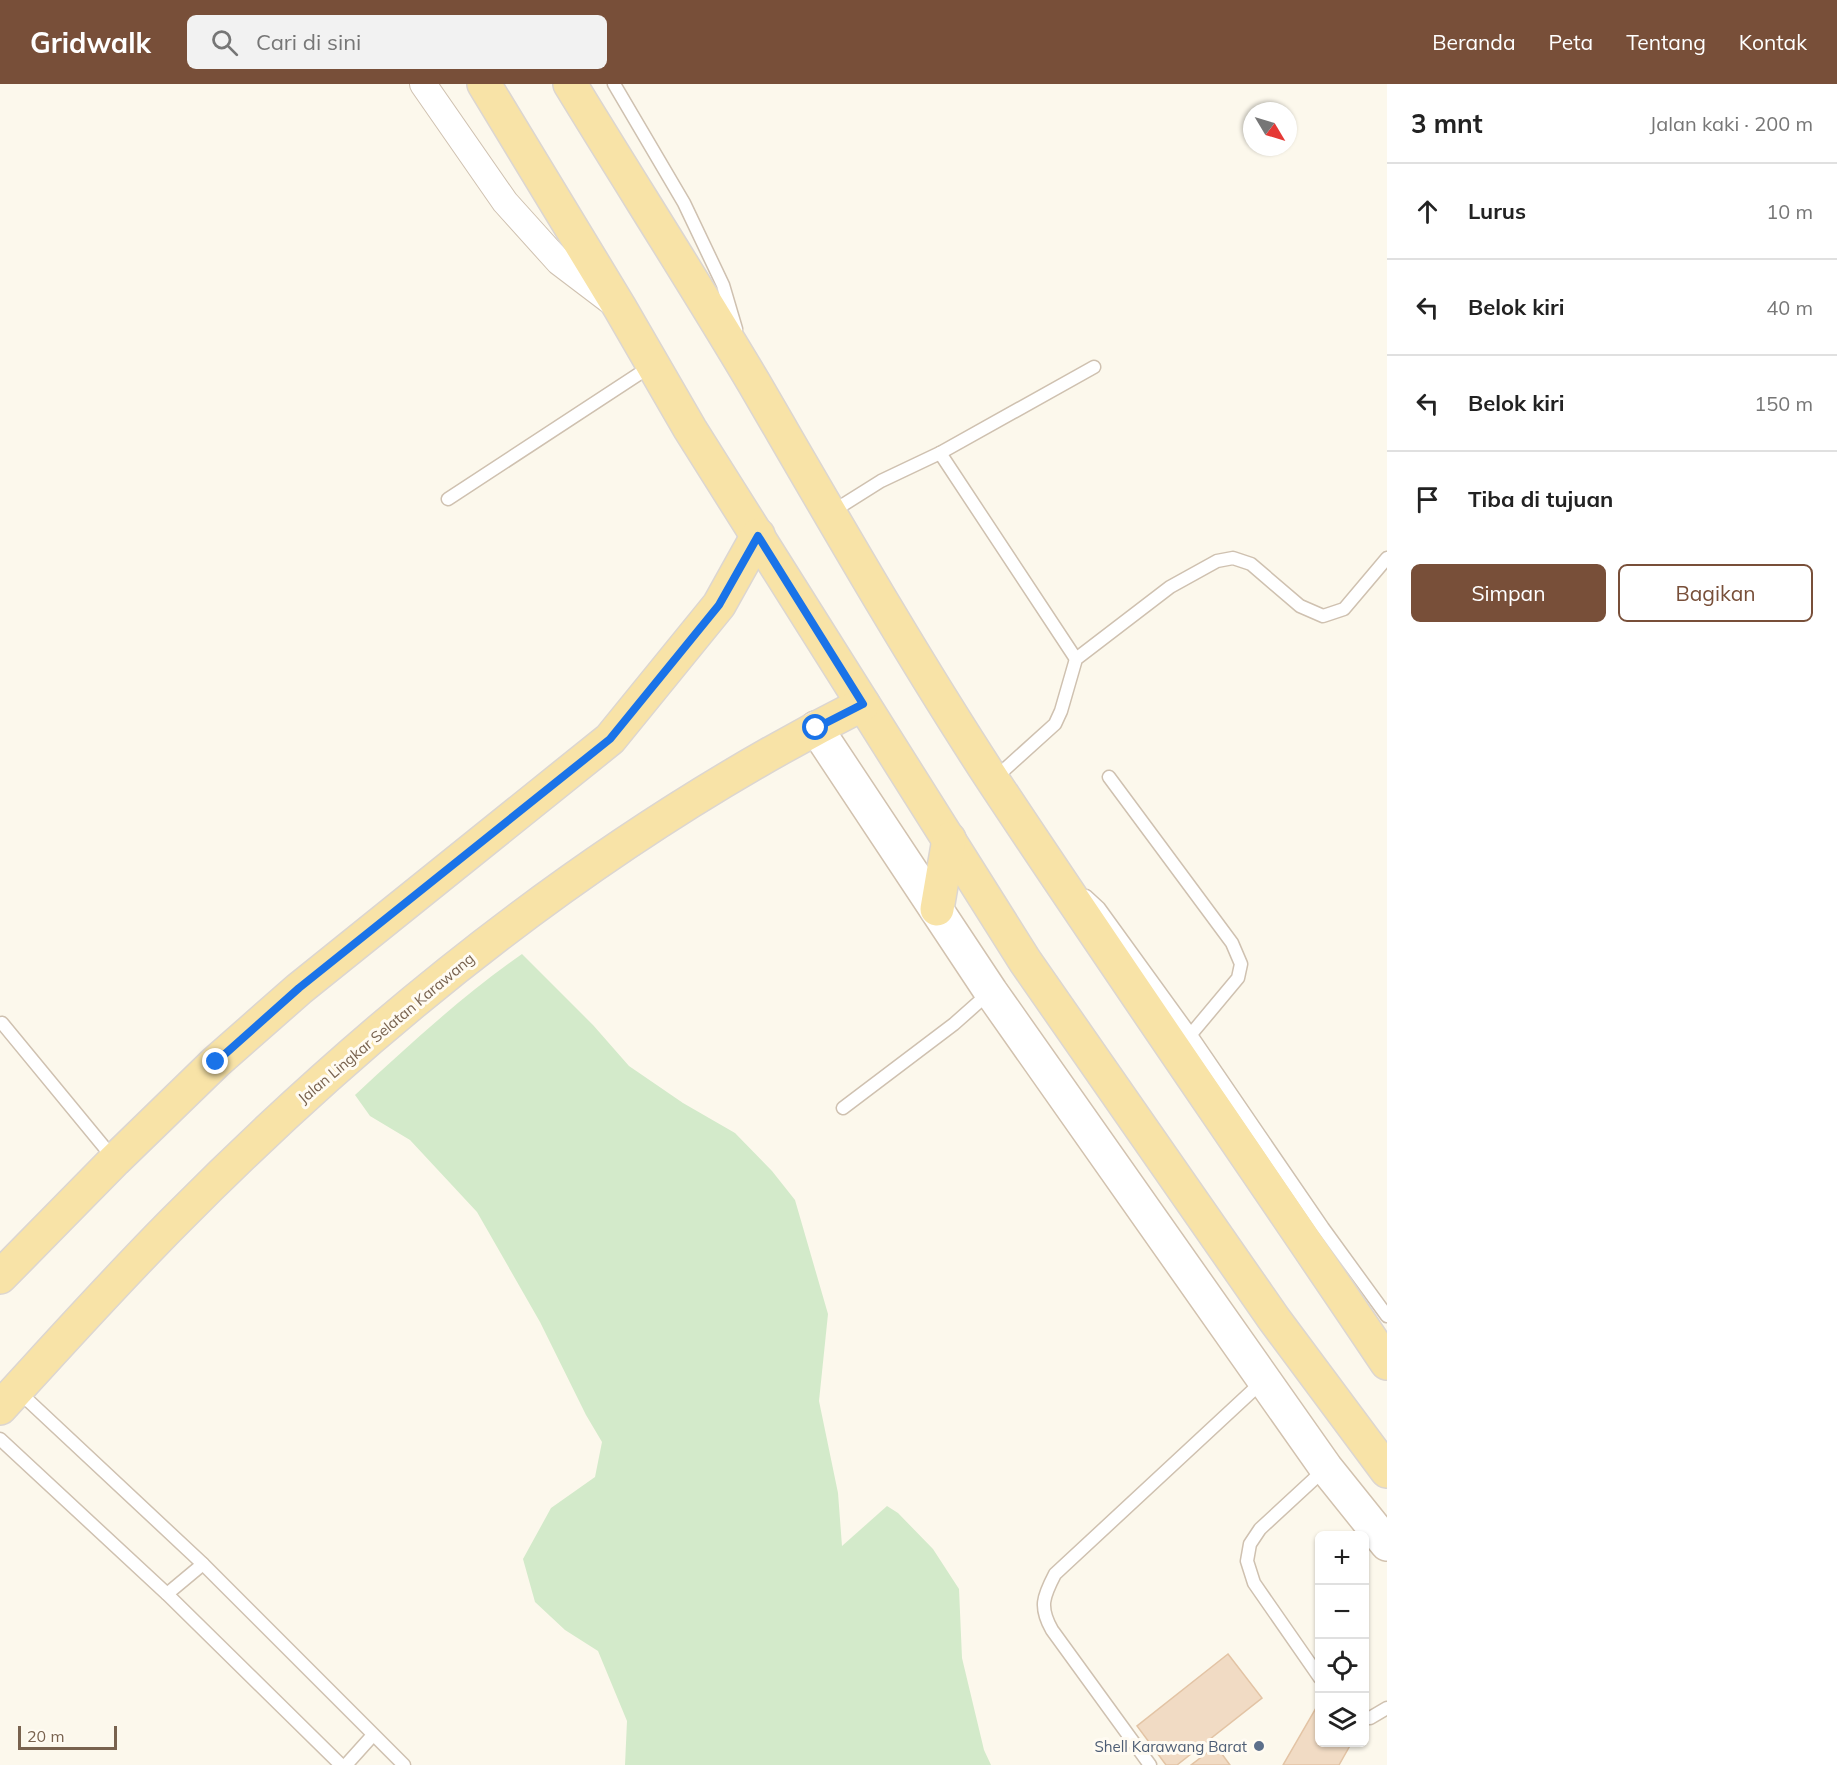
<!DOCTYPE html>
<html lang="id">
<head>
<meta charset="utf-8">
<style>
  :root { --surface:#fff; --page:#f2f2f2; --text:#222; --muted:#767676; --line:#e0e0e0; --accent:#784f39 }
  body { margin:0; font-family:Mulish,sans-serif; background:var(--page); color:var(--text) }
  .controls { position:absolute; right:18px; bottom:18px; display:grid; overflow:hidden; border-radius:9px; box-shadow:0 2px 4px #0004 }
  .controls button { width:54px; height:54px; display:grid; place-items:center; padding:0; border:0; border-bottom:2px solid var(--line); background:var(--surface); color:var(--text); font:30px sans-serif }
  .compass { position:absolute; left:1243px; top:18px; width:54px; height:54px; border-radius:50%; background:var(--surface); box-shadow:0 2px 4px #0004; rotate:128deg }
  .scale { position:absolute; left:18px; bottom:15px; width:99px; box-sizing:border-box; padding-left:6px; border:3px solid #78624e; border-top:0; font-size:16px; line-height:21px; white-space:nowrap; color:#78624e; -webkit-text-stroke:4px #fffbf2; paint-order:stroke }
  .stop { position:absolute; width:18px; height:18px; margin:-14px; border:4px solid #1a73e8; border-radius:50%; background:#fff }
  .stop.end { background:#1a73e8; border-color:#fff; box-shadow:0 2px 6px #0008 }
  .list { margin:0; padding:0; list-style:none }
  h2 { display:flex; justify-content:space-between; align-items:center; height:78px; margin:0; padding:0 24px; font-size:26px }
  h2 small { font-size:20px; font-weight:400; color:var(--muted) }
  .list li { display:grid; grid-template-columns:39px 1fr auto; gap:18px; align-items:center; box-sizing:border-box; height:96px; padding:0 24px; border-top:2px solid var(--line) }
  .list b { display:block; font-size:22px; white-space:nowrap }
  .list em { font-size:20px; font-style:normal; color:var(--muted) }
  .actions { display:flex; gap:12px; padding:18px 24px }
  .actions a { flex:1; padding:14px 0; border:2px solid var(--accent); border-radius:9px; text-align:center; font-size:21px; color:var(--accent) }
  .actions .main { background:var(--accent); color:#fff }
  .icon { flex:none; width:33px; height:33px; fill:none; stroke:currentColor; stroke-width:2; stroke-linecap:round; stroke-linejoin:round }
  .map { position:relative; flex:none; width:1387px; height:1681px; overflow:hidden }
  header { display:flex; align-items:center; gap:36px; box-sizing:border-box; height:84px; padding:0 30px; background:var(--accent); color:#fff }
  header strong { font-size:28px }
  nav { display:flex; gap:33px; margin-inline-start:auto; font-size:21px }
  .search { width:420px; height:54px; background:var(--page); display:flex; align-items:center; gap:15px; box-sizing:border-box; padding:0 21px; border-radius:9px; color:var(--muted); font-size:22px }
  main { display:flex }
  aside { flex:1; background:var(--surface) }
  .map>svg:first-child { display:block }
</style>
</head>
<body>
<header>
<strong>Gridwalk</strong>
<div class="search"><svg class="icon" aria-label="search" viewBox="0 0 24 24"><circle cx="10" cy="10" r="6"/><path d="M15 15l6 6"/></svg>Cari di sini</div>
<nav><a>Beranda</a><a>Peta</a><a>Tentang</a><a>Kontak</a></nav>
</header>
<main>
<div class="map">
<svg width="1387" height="1681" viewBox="0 0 1387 1681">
  <rect width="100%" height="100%" fill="#fcf8ec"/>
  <path fill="#d3eaca" d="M522,870L593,941L629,982L683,1019L735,1049L772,1087L795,1116L828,1230L819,1317L838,1409L842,1462L887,1422L898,1429L933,1465L959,1505L962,1574L984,1666L991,1681H625L627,1637L598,1567L565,1546L535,1518L523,1475L551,1424L595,1393L602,1358L586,1331L540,1238L477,1128L410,1056L370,1032L355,1011C409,961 462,912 522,870Z"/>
  <g fill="#f1dbc4" stroke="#e3c4a5" stroke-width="1.5">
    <polygon points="1228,1570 1262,1614 1177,1681 1166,1681 1137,1642"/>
    <polygon points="1320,1617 1320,1658 1352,1658 1339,1681 1283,1681"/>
    <polygon points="1216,1662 1230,1681 1191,1681"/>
  </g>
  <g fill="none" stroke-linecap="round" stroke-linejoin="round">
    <g stroke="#cfc1b0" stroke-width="15">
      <g id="service">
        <polyline points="614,0 684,119 723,201 736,245"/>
        <polyline points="940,369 1076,575"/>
        <polyline points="448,415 651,282"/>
        <polyline points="830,429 881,397 940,369 1094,283"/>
        <polyline points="1109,693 1232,859 1241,880 1238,894 1187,955"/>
        <polyline points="993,696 1055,640 1061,627 1076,575 1170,503 1217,477 1233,474 1251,480 1300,522 1323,532 1344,525 1387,474"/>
        <polyline points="1086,812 1099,824 1191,951 1323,1144 1387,1232"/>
        <polyline points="2,939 114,1075"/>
        <polyline points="843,1024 954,940 990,908"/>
        <polyline points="17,1306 203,1480 404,1681"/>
        <polyline points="0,1355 167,1510 341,1681"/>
        <polyline points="167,1510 203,1480"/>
        <polyline points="1320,1594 1254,1499 1247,1477 1250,1460 1260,1445 1326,1384"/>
        <polyline points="1364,1634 1370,1634 1387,1624"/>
        <polyline points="346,1681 373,1651"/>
        <path d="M1150,1681L1052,1546C1039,1523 1043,1513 1055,1490L1264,1296"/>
      </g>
    </g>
    <g stroke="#cfc1b0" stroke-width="28">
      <polyline id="minor" points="423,0 505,118 559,178 613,219"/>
    </g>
    <g stroke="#d2c2af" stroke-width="36">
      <polyline id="secondary" points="816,644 991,908 1326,1384 1387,1460"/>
    </g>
    <g stroke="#dcd6d1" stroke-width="36">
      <g id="primary">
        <polyline points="484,0 620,224 690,345 1025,877 1274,1235 1387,1387"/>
        <path d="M570,0C631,100 694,198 754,299C832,433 909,568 994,698C1123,893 1257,1085 1387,1279"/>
        <polyline points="937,825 949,755"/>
        <polyline points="0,1193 115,1076 216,978 299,905 610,655 719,521 758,451"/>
        <path d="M0,1324C58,1261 116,1196 177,1135C379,931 607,749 863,620"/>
      </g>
    </g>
    <use href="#service" stroke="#fff" stroke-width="12"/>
    <use href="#minor" stroke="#fff" stroke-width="26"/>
    <use href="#secondary" stroke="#fff" stroke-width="33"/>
    <use href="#primary" stroke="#f8e3a7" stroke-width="33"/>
  </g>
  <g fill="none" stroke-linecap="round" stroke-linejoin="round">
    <polyline stroke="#1a73e8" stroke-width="8" points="216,978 299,904 610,655 719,521 758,452 863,620 816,644"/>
  </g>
  <circle fill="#5c6f8a" stroke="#fffbf2" stroke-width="2" cx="1259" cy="1662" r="6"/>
  <g text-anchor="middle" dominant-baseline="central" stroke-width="6" stroke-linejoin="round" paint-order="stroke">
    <g font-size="15" fill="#78624e" stroke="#fffbf2">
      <text transform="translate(386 944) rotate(-40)">Jalan Lingkar Selatan Karawang</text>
    </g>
    <g font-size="15" fill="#4e5e75" stroke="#fffbf2" text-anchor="end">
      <text x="1247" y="1662">Shell Karawang Barat</text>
    </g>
  </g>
</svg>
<div class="controls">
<button>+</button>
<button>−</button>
<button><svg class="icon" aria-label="locate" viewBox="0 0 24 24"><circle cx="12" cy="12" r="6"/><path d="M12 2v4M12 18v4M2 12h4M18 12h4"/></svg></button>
<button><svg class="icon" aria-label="layers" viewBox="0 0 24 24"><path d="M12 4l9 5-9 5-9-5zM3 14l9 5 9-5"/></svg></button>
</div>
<svg class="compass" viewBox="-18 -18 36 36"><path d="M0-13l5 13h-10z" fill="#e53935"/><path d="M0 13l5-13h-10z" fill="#767676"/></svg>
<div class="scale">20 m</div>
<div class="stop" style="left:816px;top:644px"></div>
<div class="stop end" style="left:216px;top:978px"></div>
</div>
<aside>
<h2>3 mnt<small>Jalan kaki · 200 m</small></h2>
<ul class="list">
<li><svg class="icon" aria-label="ahead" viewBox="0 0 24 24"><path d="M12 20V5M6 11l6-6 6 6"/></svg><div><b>Lurus</b></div><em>10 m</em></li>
<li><svg class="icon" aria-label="left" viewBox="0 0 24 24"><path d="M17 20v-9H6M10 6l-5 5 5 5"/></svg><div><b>Belok kiri</b></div><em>40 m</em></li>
<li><svg class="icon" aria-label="left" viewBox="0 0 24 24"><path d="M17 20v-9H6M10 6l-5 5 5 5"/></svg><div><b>Belok kiri</b></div><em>150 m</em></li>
<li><svg class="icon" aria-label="arrive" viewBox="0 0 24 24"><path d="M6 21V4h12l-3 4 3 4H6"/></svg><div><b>Tiba di tujuan</b></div></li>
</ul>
<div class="actions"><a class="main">Simpan</a><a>Bagikan</a></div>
</aside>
</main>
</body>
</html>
